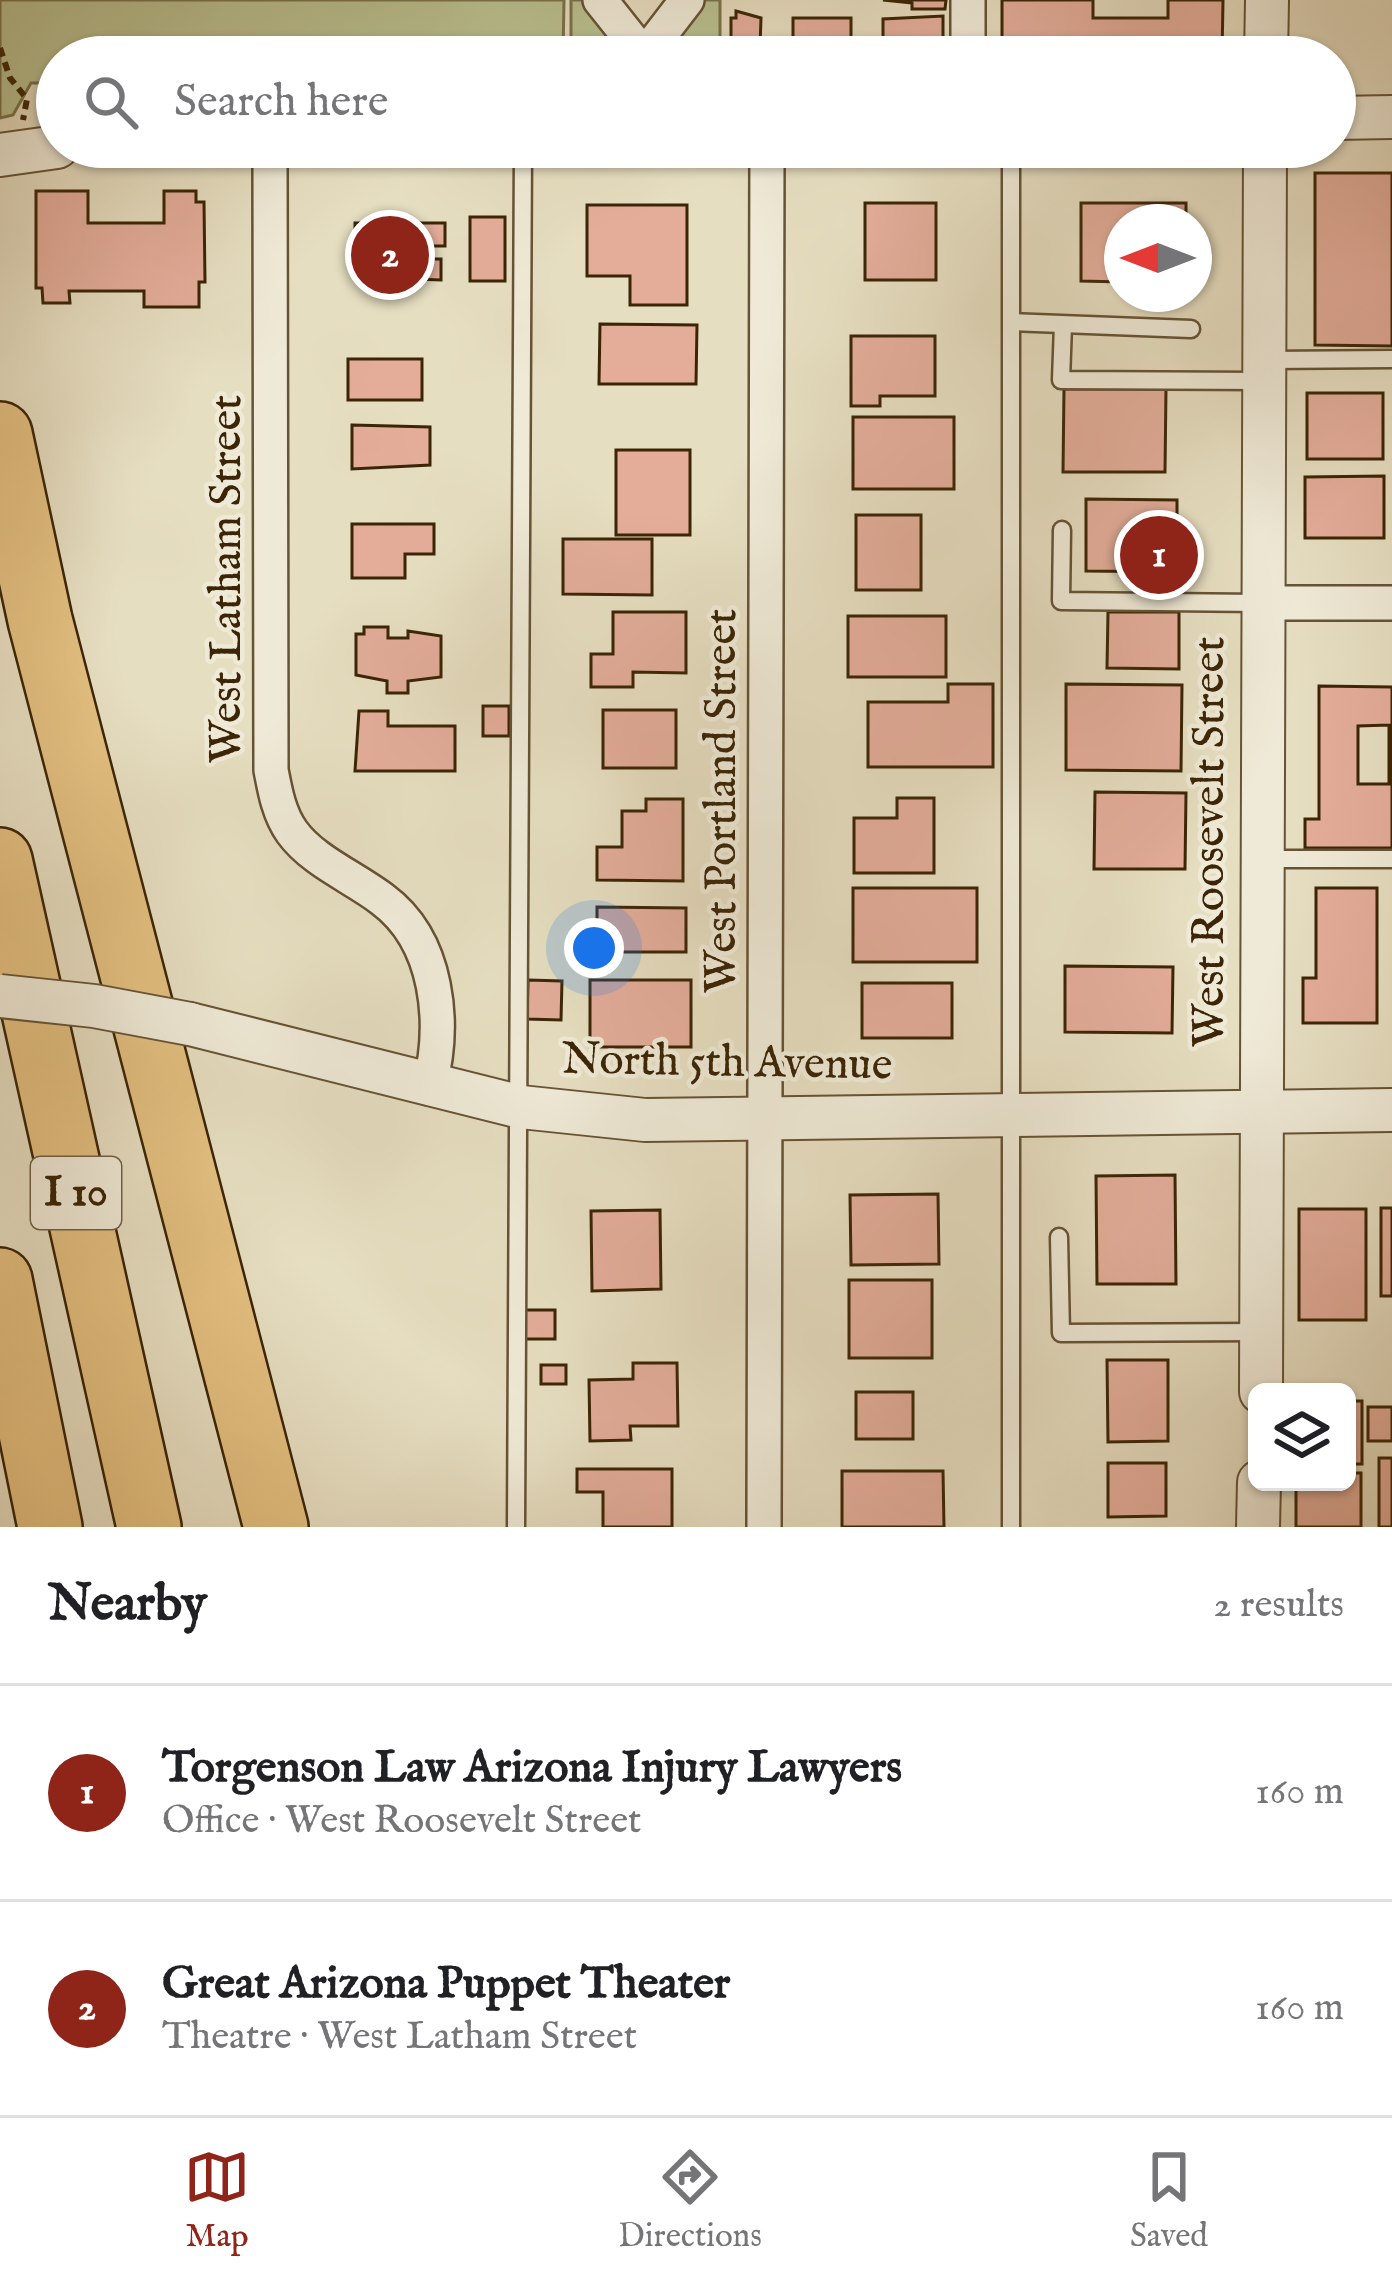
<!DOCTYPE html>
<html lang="en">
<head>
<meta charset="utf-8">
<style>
  :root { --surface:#fff; --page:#f2f2f2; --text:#202124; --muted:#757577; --line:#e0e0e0; --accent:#8f2418 }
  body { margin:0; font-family:"IM FELL English",serif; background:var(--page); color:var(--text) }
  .controls { position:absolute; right:36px; bottom:36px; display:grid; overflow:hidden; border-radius:18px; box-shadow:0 3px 9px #0004 }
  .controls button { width:108px; height:108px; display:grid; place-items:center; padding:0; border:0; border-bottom:3px solid var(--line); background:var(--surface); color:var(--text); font:60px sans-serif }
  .compass { position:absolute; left:1104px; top:204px; width:108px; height:108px; border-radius:50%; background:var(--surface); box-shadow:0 3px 9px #0004; rotate:270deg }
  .you { position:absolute; left:594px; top:948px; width:42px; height:42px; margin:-30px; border:9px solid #fff; border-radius:50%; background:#1a73e8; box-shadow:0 0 0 18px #1a73e833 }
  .badge { display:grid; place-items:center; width:78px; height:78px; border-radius:50%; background:var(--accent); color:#fff; font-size:39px; font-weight:700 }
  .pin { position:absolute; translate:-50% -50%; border:6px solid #fff; box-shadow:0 3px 12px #0006 }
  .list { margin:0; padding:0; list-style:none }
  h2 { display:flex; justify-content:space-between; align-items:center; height:156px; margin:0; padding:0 48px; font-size:51px }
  h2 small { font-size:39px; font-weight:400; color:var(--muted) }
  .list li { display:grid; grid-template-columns:78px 1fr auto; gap:36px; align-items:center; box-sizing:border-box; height:216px; padding:0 48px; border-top:3px solid var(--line) }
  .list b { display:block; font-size:45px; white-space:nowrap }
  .list p { margin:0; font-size:39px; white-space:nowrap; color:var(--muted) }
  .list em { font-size:39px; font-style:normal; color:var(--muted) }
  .icon { flex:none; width:66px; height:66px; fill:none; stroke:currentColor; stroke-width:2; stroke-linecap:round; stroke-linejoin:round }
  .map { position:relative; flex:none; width:1392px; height:1527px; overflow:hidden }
  .search { position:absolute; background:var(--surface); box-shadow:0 3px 9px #0004; left:36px; right:36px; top:36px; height:132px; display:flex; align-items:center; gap:30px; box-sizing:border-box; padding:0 42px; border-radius:66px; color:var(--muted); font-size:45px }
  .sheet { height:588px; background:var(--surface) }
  nav { display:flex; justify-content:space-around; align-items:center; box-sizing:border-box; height:168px; border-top:3px solid var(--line); background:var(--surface); font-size:33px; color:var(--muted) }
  nav a { display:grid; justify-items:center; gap:6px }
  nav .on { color:var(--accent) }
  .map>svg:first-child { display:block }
</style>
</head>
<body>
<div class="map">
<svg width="1392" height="1527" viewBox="0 0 1392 1527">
  <rect width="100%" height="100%" fill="#e6dec1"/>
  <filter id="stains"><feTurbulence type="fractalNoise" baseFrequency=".00167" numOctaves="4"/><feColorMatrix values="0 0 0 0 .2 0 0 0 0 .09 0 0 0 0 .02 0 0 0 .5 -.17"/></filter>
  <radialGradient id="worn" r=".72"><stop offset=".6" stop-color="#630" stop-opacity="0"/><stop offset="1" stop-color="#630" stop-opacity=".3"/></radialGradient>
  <g fill="#b9c090" stroke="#7a724b" stroke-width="3">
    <polygon points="0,0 564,0 563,57 57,57 57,83 31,83 13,115 0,118"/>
    <polygon points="571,0 586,0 613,32 621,57 571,57"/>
    <polygon points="696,0 720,0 720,57 666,57"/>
  </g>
  <g fill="#e3ad9a" stroke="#3b2506" stroke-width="3" fill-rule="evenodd">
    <polygon points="883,0 946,0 945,9 912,9 912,3"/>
    <polygon points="1002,0 1093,0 1093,18 1168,18 1168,0 1223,0 1222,57 1002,57"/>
    <polygon points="736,11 761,18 760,47 793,48 793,18 851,18 851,49 883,49 883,19 943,16 943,43 954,43 954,57 725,57 731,56 731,18 736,18"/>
    <polygon points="1315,173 1392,173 1392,346 1315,345"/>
    <polygon points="36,191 88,191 88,223 164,223 164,191 196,191 196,202 204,202 205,282 199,282 199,307 144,307 144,291 69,291 70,303 43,303 42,288 36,288"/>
    <rect x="865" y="203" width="71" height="77"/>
    <polygon points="1081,203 1186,203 1186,222 1122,222 1122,282 1081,281"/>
    <polygon points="587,205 687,205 687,305 630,305 630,276 587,276"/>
    <rect x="470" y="217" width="35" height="64"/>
    <polygon points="355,223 445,223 445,246 425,246 425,259 441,259 441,280 355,277"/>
    <polygon points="600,324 697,325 696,384 599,384"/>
    <polygon points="851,336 935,336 935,396 880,396 880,406 851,406"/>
    <rect x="348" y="359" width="74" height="41"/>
    <polygon points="1064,389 1166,389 1165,472 1063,472"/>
    <rect x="1307" y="393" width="76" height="66"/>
    <rect x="853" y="417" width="101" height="72"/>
    <polygon points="352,425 430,427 430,465 352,469"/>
    <rect x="616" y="450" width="74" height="85"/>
    <polygon points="1384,476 1384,538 1305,538 1305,477"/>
    <polygon points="1086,499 1177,500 1177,572 1086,571"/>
    <rect x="856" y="515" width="65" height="75"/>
    <polygon points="352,524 434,524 434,554 405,554 405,578 352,578"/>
    <polygon points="563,539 652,539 652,595 563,594"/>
    <polygon points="613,612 686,612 686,673 633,672 633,687 591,687 591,654 613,654"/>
    <polygon points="1108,612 1179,612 1179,669 1107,668"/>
    <rect x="848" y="616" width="98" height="61"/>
    <polygon points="364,627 388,627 388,638 408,638 408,631 441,636 441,677 408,681 408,693 387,693 387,681 356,675 356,634 364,634"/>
    <polygon points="948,684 993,684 993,767 868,767 868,702 948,702"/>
    <polygon points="1066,684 1182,685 1181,771 1066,770"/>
    <path d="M1319,686L1392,687V848H1305V819H1319ZM1389,725V784H1358V726Z"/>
    <rect x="483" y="706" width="26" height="30"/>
    <rect x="603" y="710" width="73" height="58"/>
    <polygon points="359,711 388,711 388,726 455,726 455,771 355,771"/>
    <polygon points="1095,792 1186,793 1185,869 1094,869"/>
    <polygon points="897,798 934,798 934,873 854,873 854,818 897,818"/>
    <polygon points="646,799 683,799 683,881 597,880 597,847 622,847 622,811 646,811"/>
    <rect x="853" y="888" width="124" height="74"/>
    <polygon points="1316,888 1377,888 1377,1023 1303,1023 1303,978 1316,978"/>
    <polygon points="597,907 686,908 686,952 597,952"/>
    <polygon points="1065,966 1173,967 1172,1033 1065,1032"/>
    <polygon points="528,980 562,981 561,1020 527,1019"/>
    <rect x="590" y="980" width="101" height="67"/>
    <rect x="862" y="983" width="90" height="55"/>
    <polygon points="1175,1175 1176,1284 1097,1284 1096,1176"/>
    <polygon points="938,1194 939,1264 851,1265 850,1195"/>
    <rect x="1381" y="1208" width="11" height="88"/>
    <rect x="1299" y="1209" width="67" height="111"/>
    <polygon points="660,1210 661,1289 592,1291 591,1211"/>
    <rect x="849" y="1280" width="83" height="78"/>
    <rect x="522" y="1310" width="33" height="29"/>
    <polygon points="1107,1360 1168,1360 1168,1441 1108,1442"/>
    <polygon points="633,1363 677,1363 678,1426 630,1426 631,1440 590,1441 589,1380 633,1379"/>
    <rect x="541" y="1365" width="25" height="19"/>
    <rect x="856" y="1392" width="57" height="47"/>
    <rect x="1347" y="1401" width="15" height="63"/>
    <rect x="1368" y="1407" width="24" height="34"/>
    <rect x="1379" y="1458" width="13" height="69"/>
    <polygon points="1108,1463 1166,1463 1166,1516 1108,1517"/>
    <polygon points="577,1469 672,1469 672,1527 603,1527 603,1492 577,1492"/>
    <polygon points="842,1471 943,1471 944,1527 842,1527"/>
    <polygon points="1347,1473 1361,1473 1361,1527 1296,1527 1296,1482 1347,1482"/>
  </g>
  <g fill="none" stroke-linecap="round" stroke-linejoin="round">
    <g stroke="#665335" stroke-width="21">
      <g id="service">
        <polyline points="1012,322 1191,329"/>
        <polyline points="1063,325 1061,380 1264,381"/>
        <polyline points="1266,360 1392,359"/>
        <polyline points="1062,530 1061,601 1260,603"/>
        <polyline points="1262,859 1392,859"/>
        <polyline points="1059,1237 1061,1333 1260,1332"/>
        <polyline points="516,1527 523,147"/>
        <polyline points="1011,1527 1011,147"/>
      </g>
    </g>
    <g stroke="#665335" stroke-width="38">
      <g id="minor">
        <polyline points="600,0 631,39 631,57"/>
        <polyline points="657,57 657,39 687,0"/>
        <polyline points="968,57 968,0"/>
        <path d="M270,147L271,770C275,791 279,814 292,832C313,861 353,877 382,899C439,941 446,1024 429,1088"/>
        <polyline points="1260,603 1392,603"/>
        <polyline points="764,1527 767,147"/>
      </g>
    </g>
    <g stroke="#665335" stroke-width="46">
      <g id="tertiary">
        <polyline points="1266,57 1267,0"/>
        <polyline points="1335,118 1392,117"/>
        <polyline points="0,155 57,147"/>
        <polyline points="190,1024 521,1107 645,1120 1392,1110"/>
        <polyline points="1261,1392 1265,147"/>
        <polyline points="1258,1527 1259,1482"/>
      </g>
    </g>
    <g stroke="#3b2506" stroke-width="68">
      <g id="motorway">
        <polyline points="0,434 40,620 276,1527"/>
        <polyline points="0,860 149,1527"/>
        <polyline points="0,1280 50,1527"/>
      </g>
    </g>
    <polyline stroke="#3b2506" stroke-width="6" stroke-dasharray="9 6" stroke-linecap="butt" points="0,48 10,78 27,99 23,120"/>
    <use href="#service" stroke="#efead7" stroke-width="16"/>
    <use href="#minor" stroke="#efead7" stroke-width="33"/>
    <use href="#tertiary" stroke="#efead7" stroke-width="42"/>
    <use href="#motorway" stroke="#e3bf80" stroke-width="63"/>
    <g stroke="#665335" stroke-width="46" stroke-linecap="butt">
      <polyline id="tertiary-bridge" points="0,996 94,1006 190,1024"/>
    </g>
    <use href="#tertiary-bridge" stroke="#efead7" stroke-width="42"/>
  </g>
  <g text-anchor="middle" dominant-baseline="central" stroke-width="9" stroke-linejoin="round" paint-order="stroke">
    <rect fill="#efead7" stroke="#716045" stroke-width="3" x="31" y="1157" width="90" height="72" rx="9"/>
    <g font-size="42" font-weight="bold" fill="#3b2506">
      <text x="76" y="1193">I 10</text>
    </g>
    <g font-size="45" fill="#3b2506" stroke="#efead7">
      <text transform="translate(227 579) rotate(-90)">West Latham Street</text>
      <text transform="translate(722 801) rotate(-90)">West Portland Street</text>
      <text transform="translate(1210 842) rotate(-90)">West Roosevelt Street</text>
      <text transform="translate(727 1063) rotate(1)">North 5th Avenue</text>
    </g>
  </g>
  <rect width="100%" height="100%" filter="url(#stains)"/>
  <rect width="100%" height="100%" fill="url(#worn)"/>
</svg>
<div class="controls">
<button><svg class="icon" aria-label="layers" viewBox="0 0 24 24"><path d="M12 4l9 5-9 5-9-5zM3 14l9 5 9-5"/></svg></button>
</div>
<svg class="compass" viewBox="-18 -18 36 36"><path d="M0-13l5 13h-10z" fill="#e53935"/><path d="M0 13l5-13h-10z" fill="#757577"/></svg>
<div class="you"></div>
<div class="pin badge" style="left:1159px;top:555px">1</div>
<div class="pin badge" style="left:390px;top:255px">2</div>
<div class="search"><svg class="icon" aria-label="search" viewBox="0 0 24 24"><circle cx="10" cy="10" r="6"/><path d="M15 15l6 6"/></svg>Search here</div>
</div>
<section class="sheet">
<h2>Nearby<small>2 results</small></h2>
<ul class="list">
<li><span class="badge">1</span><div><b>Torgenson Law Arizona Injury Lawyers</b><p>Office · West Roosevelt Street</p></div><em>160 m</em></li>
<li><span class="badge">2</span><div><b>Great Arizona Puppet Theater</b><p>Theatre · West Latham Street</p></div><em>160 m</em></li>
</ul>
</section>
<nav>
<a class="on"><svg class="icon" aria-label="map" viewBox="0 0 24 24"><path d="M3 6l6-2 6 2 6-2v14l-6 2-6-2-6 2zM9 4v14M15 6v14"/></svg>Map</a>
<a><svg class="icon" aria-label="directions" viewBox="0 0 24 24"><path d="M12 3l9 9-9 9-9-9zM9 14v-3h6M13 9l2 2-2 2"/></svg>Directions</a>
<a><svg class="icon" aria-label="saved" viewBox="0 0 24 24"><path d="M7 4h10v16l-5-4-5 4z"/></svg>Saved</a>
</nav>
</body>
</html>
